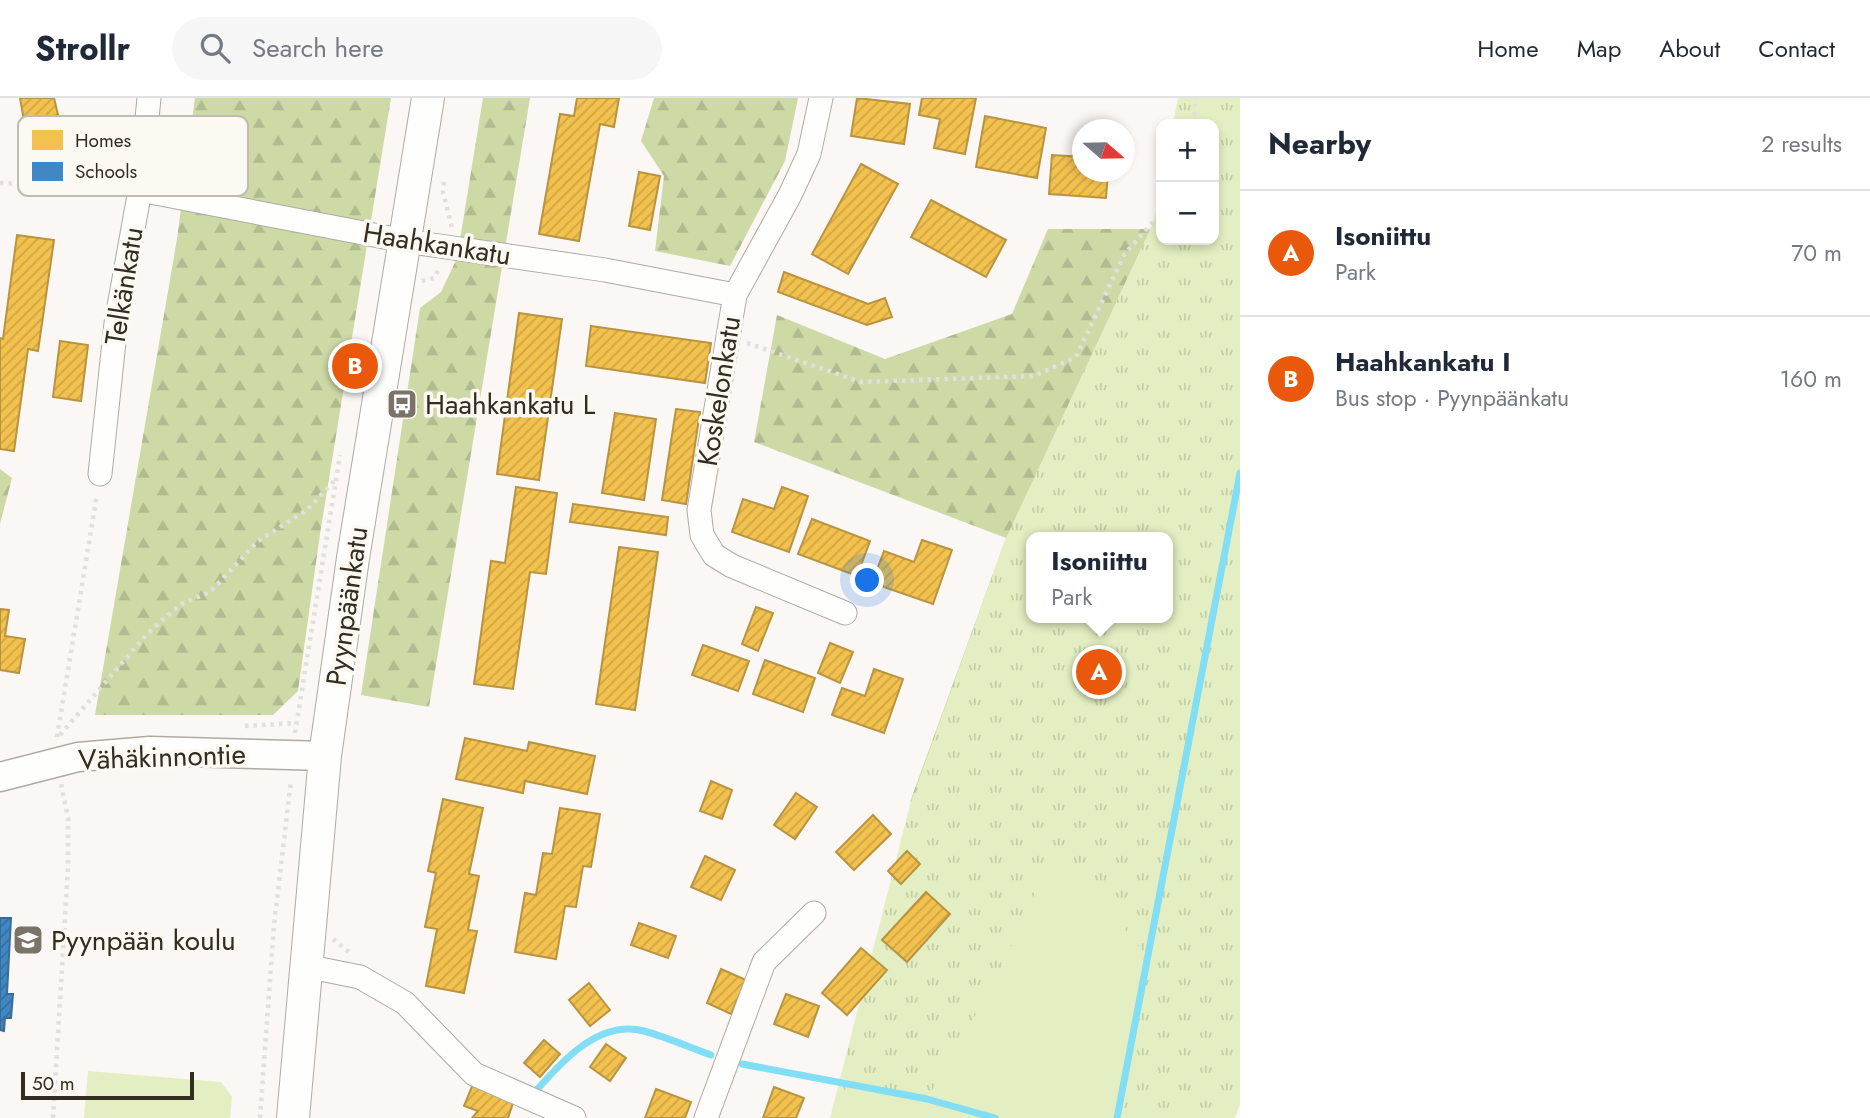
<!DOCTYPE html>
<html lang="en">
<head>
<meta charset="utf-8">
<style>
  :root { --surface:#fff; --page:#f6f6f7; --text:#1f2937; --muted:#747a83; --line:#e0e1e3; --accent:#ea580c }
  body { margin:0; font-family:Jost,sans-serif; background:var(--page); color:var(--text) }
  .controls { position:absolute; right:21px; top:21px; display:grid; overflow:hidden; border-radius:14px; box-shadow:0 4px 10px #0003 }
  .controls button { width:63px; height:63px; display:grid; place-items:center; padding:0; border:0; border-bottom:2px solid var(--line); background:var(--surface); color:var(--text); font:35px sans-serif }
  .compass { position:absolute; left:1072px; top:21px; width:63px; height:63px; border-radius:50%; background:var(--surface); box-shadow:0 4px 10px #0003; rotate:110deg }
  .scale { position:absolute; left:21px; bottom:18px; width:173px; box-sizing:border-box; padding-left:7px; border:4px solid #332c20; border-top:0; font-size:19px; line-height:24px; white-space:nowrap; color:#332c20; -webkit-text-stroke:5px #fcf8f2; paint-order:stroke }
  .you { position:absolute; left:868px; top:483px; width:24px; height:24px; margin:-18px; border:5px solid #fff; border-radius:50%; background:#1a73e8; box-shadow:0 0 0 10px #1a73e833 }
  .badge { display:grid; place-items:center; width:46px; height:46px; border-radius:50%; background:var(--accent); color:#fff; font-size:23px; font-weight:700 }
  .pin { position:absolute; translate:-50% -50%; border:4px solid #fff; box-shadow:0 2px 7px #0006 }
  .popup { position:absolute; left:1026px; top:434px; width:147px; height:91px; box-sizing:border-box; display:grid; place-content:center; border-radius:14px; background:var(--surface); filter:drop-shadow(0 2px 5px #0005); font-size:23px; white-space:nowrap; color:var(--muted) }
  .popup b { font-size:26px; color:var(--text) }
  .popup::after { content:''; position:absolute; left:50%; top:100%; margin-left:-14px; border:14px solid transparent; border-top-color:var(--surface) }
  .list { margin:0; padding:0; list-style:none }
  h2 { display:flex; justify-content:space-between; align-items:center; height:91px; margin:0; padding:0 28px; font-size:30px }
  h2 small { font-size:23px; font-weight:400; color:var(--muted) }
  .list li { display:grid; grid-template-columns:46px 1fr auto; gap:21px; align-items:center; box-sizing:border-box; height:126px; padding:0 28px; border-top:2px solid var(--line) }
  .list b { display:block; font-size:26px; white-space:nowrap }
  .list p { margin:0; font-size:23px; white-space:nowrap; color:var(--muted) }
  .list em { font-size:23px; font-style:normal; color:var(--muted) }
  .icon { flex:none; width:38px; height:38px; fill:none; stroke:currentColor; stroke-width:2; stroke-linecap:round; stroke-linejoin:round }
  .map { position:relative; flex:none; width:1240px; height:1020px; overflow:hidden }
  header { display:flex; align-items:center; gap:42px; box-sizing:border-box; height:98px; padding:0 35px; background:var(--surface); border-bottom:2px solid var(--line) }
  header strong { font-size:33px }
  nav { display:flex; gap:38px; margin-inline-start:auto; font-size:24px }
  .search { width:490px; height:63px; background:var(--page); display:flex; align-items:center; gap:18px; box-sizing:border-box; padding:0 24px; border-radius:38px; color:var(--muted); font-size:26px }
  main { display:flex }
  aside { flex:1; background:var(--surface) }
  .map>svg:first-child { display:block }
</style>
</head>
<body>
<header>
<strong>Strollr</strong>
<div class="search"><svg class="icon" aria-label="search" viewBox="0 0 24 24"><circle cx="10" cy="10" r="6"/><path d="M15 15l6 6"/></svg>Search here</div>
<nav><a>Home</a><a>Map</a><a>About</a><a>Contact</a></nav>
</header>
<main>
<div class="map">
<svg width="1240" height="1020" viewBox="0 0 1240 1020">
  <defs>
    <pattern id="forest-firs" width="22" height="20" patternUnits="userSpaceOnUse" patternTransform="scale(1.75)"><rect width="22" height="20" fill="#cddaa6"/><path d="M5 1l3.5 6h-7zM16 11l3.5 6h-7z" fill="#b0bb8f"/></pattern>
    <pattern id="park-tufts" width="24" height="20" patternUnits="userSpaceOnUse" patternTransform="scale(1.75)"><rect width="24" height="20" fill="#e3efc2"/><path d="M3 7l-1-3M5 7V3M7 7l1-3M15 17l-1-3M17 17v-4M19 17l1-3" fill="none" stroke="#c3cda6"/></pattern>
    <pattern id="homes-hatch" width="6" height="6" patternUnits="userSpaceOnUse" patternTransform="scale(1.75)"><rect width="6" height="6" fill="#f2c14e"/><path d="M-1 1l2-2M0 6l6-6M5 7l2-2" fill="none" stroke="#d0a644"/></pattern>
    <pattern id="schools-hatch" width="6" height="6" patternUnits="userSpaceOnUse" patternTransform="scale(1.75)"><rect width="6" height="6" fill="#3f88c5"/><path d="M-1 1l2-2M0 6l6-6M5 7l2-2" fill="none" stroke="#356fa0"/></pattern>
  </defs>
  <rect width="100%" height="100%" fill="#faf7f4"/>
  <g fill="url(#forest-firs)" fill-rule="evenodd">
    <polygon points="195,0 391,0 320,436 298,593 273,617 95,617 177,141"/>
    <polygon points="483,0 530,0 429,609 361,597 420,210 441,194 457,160"/>
    <polygon points="654,0 798,0 785,63 730,168 655,153 664,78 641,43"/>
    <path d="M1240,0L1157,753L910,704L1006,440L754,344L777,217L885,261L1012,216L1048,131H1161V142H1214V26ZM1031,439H1167V520H1031Z"/>
    <polygon points="0,371 12,380 0,426"/>
  </g>
  <path fill="url(#park-tufts)" fill-rule="evenodd" d="M1178,0H1240V1006L1235,1020H830L910,707L1006,440L1154,123L1161,86V142H1214V26H1173ZM1031,439H1167V520H1031Z"/>
  <g fill="#e3efc2">
    <polygon points="1051,759 1102,802 1149,862 1117,1020 837,1020 847,986 927,1001 999,876"/>
    <polygon points="88,973 221,984 232,999 230,1020 84,1020"/>
  </g>
  <g fill="url(#homes-hatch)" stroke="#b99440" stroke-width="2">
    <polygon points="20,0 54,0 58,17 24,23"/>
    <polygon points="577,0 619,0 614,29 600,26 579,143 539,136 560,16 574,18"/>
    <polygon points="857,0 910,6 904,46 851,38"/>
    <polygon points="922,0 976,0 965,56 934,50 940,21 919,17"/>
    <polygon points="985,18 1046,30 1037,80 976,69"/>
    <polygon points="1052,57 1083,59 1083,74 1108,74 1106,100 1049,96"/>
    <polygon points="861,66 898,86 848,176 812,156"/>
    <polygon points="639,74 660,78 650,132 629,128"/>
    <polygon points="931,102 1006,142 986,179 911,139"/>
    <polygon points="17,137 54,142 38,253 28,251 14,353 0,351 0,240 3,241"/>
    <polygon points="784,174 868,206 885,200 892,219 867,227 778,194"/>
    <polygon points="519,215 562,221 539,382 497,376"/>
    <polygon points="591,228 711,245 705,285 586,268"/>
    <polygon points="60,243 88,247 81,303 53,299"/>
    <polygon points="676,311 700,314 686,406 662,402"/>
    <polygon points="615,315 656,321 644,402 602,395"/>
    <polygon points="516,389 557,395 546,476 530,474 513,591 474,586 491,463 505,465"/>
    <polygon points="782,389 808,398 789,454 732,434 743,401 774,411"/>
    <polygon points="573,406 668,419 666,437 570,424"/>
    <polygon points="812,421 870,443 857,478 798,456"/>
    <polygon points="922,442 952,452 933,506 872,485 884,453 914,464"/>
    <polygon points="619,449 658,454 635,612 596,606"/>
    <polygon points="756,509 773,515 758,553 742,546"/>
    <polygon points="0,511 9,512 5,538 25,541 19,575 0,572"/>
    <polygon points="830,545 853,554 840,585 818,575"/>
    <polygon points="703,547 749,563 738,593 692,577"/>
    <polygon points="765,562 815,580 803,614 753,596"/>
    <polygon points="874,571 903,581 884,635 832,617 842,590 865,598"/>
    <polygon points="465,640 527,653 529,644 595,658 587,696 525,683 523,695 456,681"/>
    <polygon points="711,683 732,692 722,721 700,713"/>
    <polygon points="796,695 817,709 795,741 774,727"/>
    <polygon points="443,701 483,710 469,776 479,778 468,832 477,833 464,895 426,888 437,831 425,829 436,775 428,773"/>
    <polygon points="560,710 600,716 591,769 583,768 576,809 565,808 556,861 515,854 525,795 536,797 543,755 552,756"/>
    <polygon points="873,717 891,736 854,772 836,754"/>
    <polygon points="907,753 920,766 901,786 888,773"/>
    <polygon points="705,758 735,772 721,802 691,789"/>
    <polygon points="926,794 950,816 907,864 882,842"/>
    <polygon points="639,825 676,838 668,860 631,847"/>
    <polygon points="861,850 887,872 847,917 822,895"/>
    <polygon points="721,871 746,882 731,916 707,905"/>
    <polygon points="589,885 610,912 590,928 569,902"/>
    <polygon points="786,896 819,908 808,939 774,926"/>
    <polygon points="544,942 560,956 540,979 524,965"/>
    <polygon points="606,946 626,960 610,983 590,969"/>
    <polygon points="473,986 514,1002 508,1020 472,1020 478,1013 464,1008"/>
    <polygon points="774,989 804,1000 796,1020 763,1020"/>
    <polygon points="656,991 691,1004 685,1020 645,1020"/>
  </g>
  <polygon fill="url(#schools-hatch)" stroke="#3b6c94" stroke-width="2" points="0,820 11,820 7,896 13,896 11,920 5,920 4,933 0,932"/>
  <g fill="none" stroke-linecap="round" stroke-linejoin="round">
    <g stroke="#82def5" stroke-width="7">
      <polyline points="742,966 927,1001 995,1020"/>
      <path d="M535,994C561,964 599,921 644,933C666,939 689,949 711,957"/>
      <polyline points="1117,1020 1240,375"/>
    </g>
    <g stroke="#afaaa3" stroke-width="25">
      <g id="minor">
        <polyline points="821,0 809,56 790,97 735,197 699,412 702,437 714,457 732,468 845,515"/>
        <polyline points="140,92 405,143 605,172 735,197"/>
        <polyline points="100,376 116,225 140,92 149,0"/>
        <polyline points="305,868 360,879 405,905 474,976 574,1020"/>
        <polyline points="706,1020 764,864 814,815"/>
      </g>
    </g>
    <g stroke="#afaaa3" stroke-width="31">
      <polyline id="tertiary" points="0,679 78,659 150,653 325,658"/>
    </g>
    <g stroke="#afaaa3" stroke-width="34">
      <polyline id="secondary" points="293,1020 325,658 353,460 428,0"/>
    </g>
    <g stroke="#e0e0df" stroke-width="4.5" stroke-dasharray="3.5 5" stroke-linecap="butt">
      <polyline points="1193,26 1196,0"/>
      <polyline points="444,84 443,94 452,130"/>
      <polyline points="0,85 118,91"/>
      <polyline points="422,183 434,180 439,171"/>
      <polyline points="747,245 861,284 1034,278 1076,259 1124,157 1161,115"/>
      <polyline points="245,628 296,625"/>
      <polyline points="295,635 340,357"/>
      <polyline points="60,637 147,536 181,506 210,494 258,443 307,412 335,382"/>
      <polyline points="57,639 97,396"/>
      <polyline points="333,841 350,855"/>
      <polyline points="53,1020 68,769 68,720 61,686"/>
      <polyline points="260,1020 274,827 291,682"/>
    </g>
    <use href="#minor" stroke="#fefefd" stroke-width="23"/>
    <use href="#tertiary" stroke="#fefefd" stroke-width="28"/>
    <use href="#secondary" stroke="#fefefd" stroke-width="32"/>
  </g>
  <defs>
    <g id="bus-square" transform="scale(1.575)"><rect x="-9" y="-9" width="18" height="18" rx="4" fill="#79736a" stroke="#fcf8f2"/><path d="M-5-6H5V4H4V6H2V4H-2V6H-4V4H-5ZM-3.5-4V0h7V-4ZM-3.5 1.2v1.5H-2V1.2ZM2 1.2v1.5H3.5V1.2Z" fill="#fff"/></g>
    <g id="school-square" transform="scale(1.575)"><rect x="-9" y="-9" width="18" height="18" rx="4" fill="#79736a" stroke="#fcf8f2"/><path d="M0-5L7-2L0 1L-7-2ZM-4 1L0 2.5L4 1V4Q0 6-4 4Z" fill="#fff"/></g>
  </defs>
  <g fill-rule="evenodd">
    <use href="#bus-square" x="402" y="306"/>
    <use href="#school-square" x="28" y="842"/>
  </g>
  <g text-anchor="middle" dominant-baseline="central" stroke-width="7" stroke-linejoin="round" paint-order="stroke">
    <g font-size="28" fill="#332c20" stroke="#fcf8f2">
      <text transform="translate(437 146) rotate(9)">Haahkankatu</text>
      <text transform="translate(124 188) rotate(-81)">Telkänkatu</text>
      <text transform="translate(719 293) rotate(-81)">Koskelonkatu</text>
      <text transform="translate(347 508) rotate(-82)">Pyynpäänkatu</text>
      <text transform="translate(162 659) rotate(-2)">Vähäkinnontie</text>
    </g>
    <g font-size="28" fill="#332c20" stroke="#fcf8f2" text-anchor="start">
      <text x="425" y="306">Haahkankatu L</text>
      <text x="51" y="842">Pyynpään koulu</text>
    </g>
  </g>
  <rect x="18" y="18" width="230" height="80" rx="10" fill="#fcf8f2" stroke="#c0bbb3" stroke-width="2"/>
  <rect x="32" y="32" width="31" height="20" fill="#f2c14e"/>
  <rect x="32" y="64" width="31" height="19" fill="#3f88c5"/>
  <g font-size="19" fill="#332c20">
    <text x="75" y="49">Homes</text>
    <text x="75" y="80">Schools</text>
  </g>
</svg>
<div class="controls">
<button>+</button>
<button>−</button>
</div>
<svg class="compass" viewBox="-18 -18 36 36"><path d="M0-13l5 13h-10z" fill="#e53935"/><path d="M0 13l5-13h-10z" fill="#747a83"/></svg>
<div class="scale">50 m</div>
<div class="you"></div>
<div class="pin badge" style="left:1099px;top:574px">A</div>
<div class="popup"><b>Isoniittu</b>Park</div>
<div class="pin badge" style="left:355px;top:268px">B</div>
</div>
<aside>
<h2>Nearby<small>2 results</small></h2>
<ul class="list">
<li><span class="badge">A</span><div><b>Isoniittu</b><p>Park</p></div><em>70 m</em></li>
<li><span class="badge">B</span><div><b>Haahkankatu I</b><p>Bus stop · Pyynpäänkatu</p></div><em>160 m</em></li>
</ul>
</aside>
</main>
</body>
</html>
